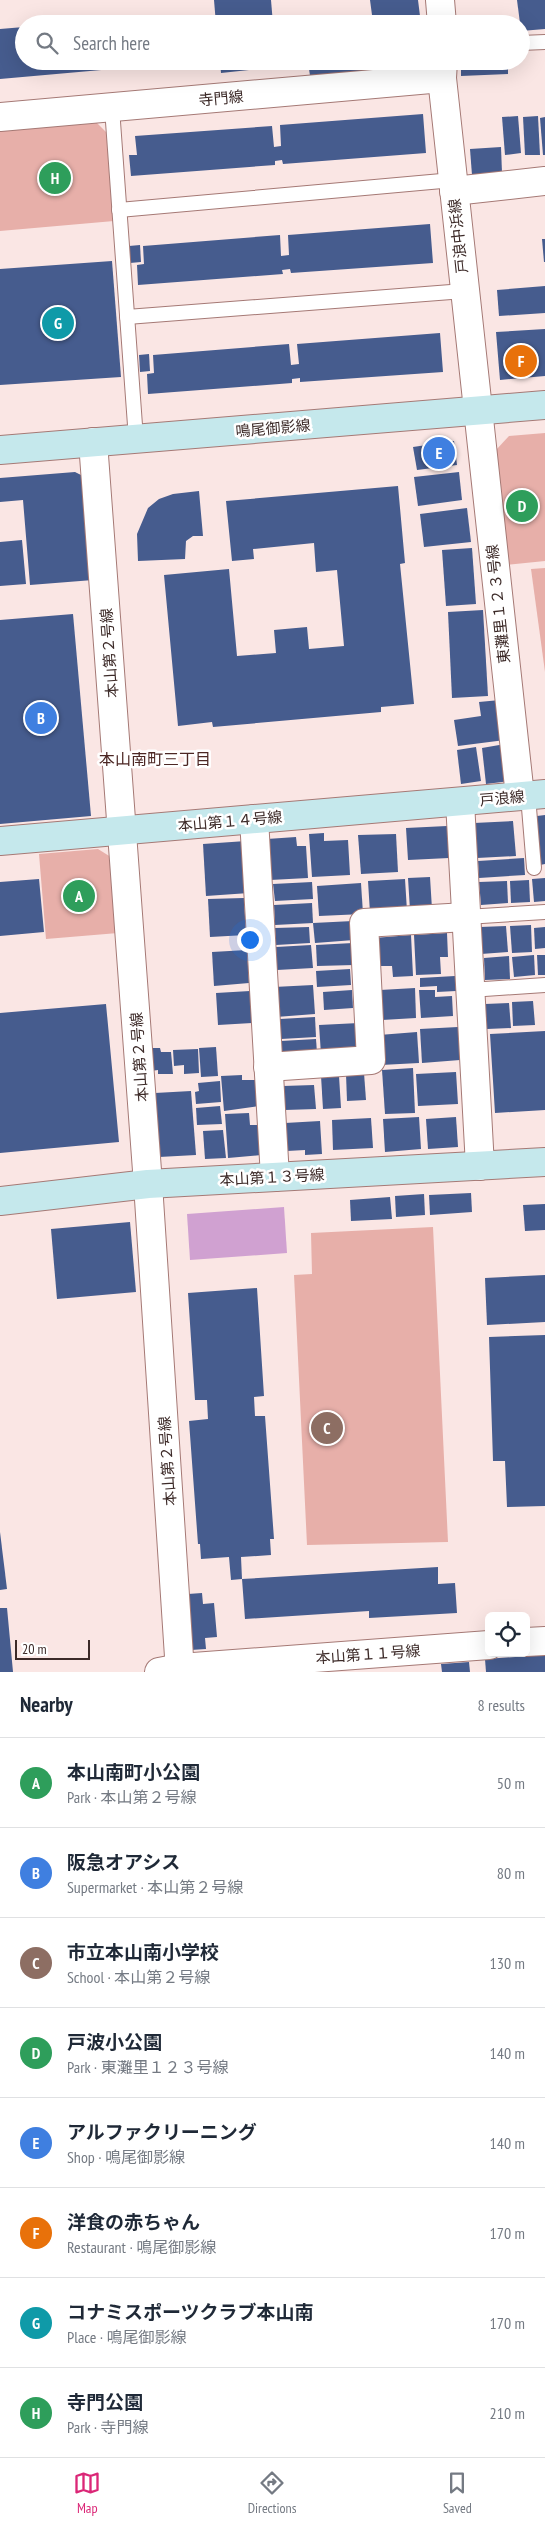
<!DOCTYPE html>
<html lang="en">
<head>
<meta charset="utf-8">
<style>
  :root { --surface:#fff; --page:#f6f6f7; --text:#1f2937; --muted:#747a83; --line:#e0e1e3; --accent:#db2777 }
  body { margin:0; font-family:"PT Sans Narrow","Noto Sans JP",sans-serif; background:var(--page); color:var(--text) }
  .controls { position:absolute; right:15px; bottom:15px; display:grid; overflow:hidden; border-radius:8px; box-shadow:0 5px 20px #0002 }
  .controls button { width:45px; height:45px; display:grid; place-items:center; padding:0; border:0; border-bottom:1px solid var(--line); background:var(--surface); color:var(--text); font:25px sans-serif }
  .scale { position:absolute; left:15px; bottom:12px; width:75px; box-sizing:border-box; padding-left:5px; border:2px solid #3c2a28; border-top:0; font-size:14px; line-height:18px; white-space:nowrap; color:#3c2a28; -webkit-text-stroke:4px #fff; paint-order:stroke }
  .you { position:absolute; left:249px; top:939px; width:18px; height:18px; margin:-12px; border:4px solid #fff; border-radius:50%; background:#1a73e8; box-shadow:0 0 0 8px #1a73e833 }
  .badge { display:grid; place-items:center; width:32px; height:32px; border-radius:50%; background:var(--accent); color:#fff; font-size:16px; font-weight:700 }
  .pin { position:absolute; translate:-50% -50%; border:2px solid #fff; box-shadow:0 1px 5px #0006 }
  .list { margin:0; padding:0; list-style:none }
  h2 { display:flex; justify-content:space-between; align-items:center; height:65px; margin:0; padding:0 20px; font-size:21px }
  h2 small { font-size:16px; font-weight:400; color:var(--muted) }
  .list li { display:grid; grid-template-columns:32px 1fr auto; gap:15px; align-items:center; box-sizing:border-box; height:90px; padding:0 20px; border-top:1px solid var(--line) }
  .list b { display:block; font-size:19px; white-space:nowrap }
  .list p { margin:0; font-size:16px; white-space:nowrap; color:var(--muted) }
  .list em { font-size:16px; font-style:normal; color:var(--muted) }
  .icon { flex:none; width:28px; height:28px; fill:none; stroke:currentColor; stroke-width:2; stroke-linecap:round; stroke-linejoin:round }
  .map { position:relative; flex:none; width:545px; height:1672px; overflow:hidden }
  .search { position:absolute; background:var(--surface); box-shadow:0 5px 20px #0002; left:15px; right:15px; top:15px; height:55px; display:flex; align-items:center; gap:12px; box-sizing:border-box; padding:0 18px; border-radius:28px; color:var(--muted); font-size:19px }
  .sheet { height:785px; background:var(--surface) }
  nav { display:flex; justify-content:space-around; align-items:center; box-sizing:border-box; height:70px; border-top:1px solid var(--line); background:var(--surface); font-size:14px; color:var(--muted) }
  nav a { display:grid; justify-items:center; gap:2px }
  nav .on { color:var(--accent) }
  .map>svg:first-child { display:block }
</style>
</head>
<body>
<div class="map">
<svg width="545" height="1672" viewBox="0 0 545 1672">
  <rect width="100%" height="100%" fill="#fae6e4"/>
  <g fill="#e7afa9">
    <polygon points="97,123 108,134 114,221 0,231 0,131"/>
    <polygon points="545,433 545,561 506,565 495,451 509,436"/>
    <polygon points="545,568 545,672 531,569"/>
    <polygon points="98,849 114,859 118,933 46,939 39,854"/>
    <polygon points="433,1227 448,1542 307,1545 294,1275 312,1274 311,1233"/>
  </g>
  <polygon fill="#d0a1d1" points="284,1207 287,1253 190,1260 187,1214"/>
  <g fill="#465c8e">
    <polygon points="214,0 271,0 273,24 216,24"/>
    <polygon points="370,0 418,0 421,24 305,24 304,21 372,15"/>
    <polygon points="517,0 545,0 545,29 521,31"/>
    <polygon points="131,18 131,24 83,24 83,22"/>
    <polygon points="24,27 24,61 134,61 135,67 0,79 0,29"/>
    <polygon points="220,61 277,61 278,67 221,73"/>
    <polygon points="308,61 424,61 425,65 310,76"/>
    <polygon points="461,61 508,61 508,74 461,76"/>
    <polygon points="423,114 426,153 283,164 282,160 275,161 275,165 131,176 129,155 137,155 135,136 272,126 274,147 281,146 280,125"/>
    <polygon points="518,116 521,153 505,155 502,117"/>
    <polygon points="538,116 540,155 525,155 523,117"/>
    <polygon points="545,117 545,155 543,155 540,118"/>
    <polygon points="501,147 502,173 472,175 470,149"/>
    <polygon points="430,224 433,263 291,273 290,269 282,270 283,274 138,285 137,265 144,264 143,246 280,235 281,256 289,255 288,235"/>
    <polygon points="542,239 545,239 545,262 544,262"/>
    <polygon points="140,245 141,262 130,263 129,246"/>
    <polygon points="112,261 121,377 0,385 0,269"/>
    <polygon points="545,286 545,313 499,316 497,290"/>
    <polygon points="545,329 545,376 500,380 496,332"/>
    <polygon points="440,333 443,372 300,382 300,378 292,379 292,383 148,394 147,374 154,373 153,355 289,344 291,365 299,364 297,344"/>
    <polygon points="149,354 150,371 140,372 139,355"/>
    <polygon points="454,441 457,465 417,470 413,447"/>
    <polygon points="75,472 85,477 93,580 30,585 23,500 0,502 0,478"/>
    <polygon points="459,472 462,500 418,506 414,477"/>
    <polygon points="398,486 405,563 400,564 414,704 381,707 381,712 213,727 212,722 178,726 164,575 229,569 237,656 276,653 274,630 307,627 309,649 344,646 337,570 316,572 314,543 253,549 254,559 232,561 226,501"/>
    <polygon points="199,491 203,536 193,536 186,541 185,559 138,561 137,534 148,508 159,499 173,494"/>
    <polygon points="467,508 471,542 424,547 420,514"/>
    <polygon points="22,540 26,584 0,586 0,542"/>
    <polygon points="472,548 476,604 446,606 442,550"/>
    <polygon points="483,610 488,696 452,698 448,612"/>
    <polygon points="73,614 91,816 0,824 0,620"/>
    <polygon points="500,700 505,740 458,746 454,720 481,716 479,702"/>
    <polygon points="505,744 510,781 486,784 482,748"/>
    <polygon points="476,747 481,781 461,784 457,750"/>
    <polygon points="545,815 545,864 540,865 537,816"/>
    <polygon points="513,821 516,856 477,858 474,823"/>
    <polygon points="447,826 449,858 408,860 406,828"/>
    <polygon points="324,833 324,841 348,840 350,875 312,877 309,834"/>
    <polygon points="396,834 398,872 361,874 358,835"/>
    <polygon points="296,837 297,846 306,846 308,878 270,880 267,839"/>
    <polygon points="246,841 249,893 206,896 203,844"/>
    <polygon points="524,858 525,875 479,878 478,861"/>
    <polygon points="430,877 432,909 410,910 408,878"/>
    <polygon points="545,878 545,901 534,902 532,879"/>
    <polygon points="39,879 44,932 0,936 0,882"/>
    <polygon points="405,879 407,911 370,913 368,881"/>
    <polygon points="529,880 530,902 511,903 510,881"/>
    <polygon points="507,881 508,903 481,905 479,882"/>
    <polygon points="312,882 313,899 275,901 273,884"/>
    <polygon points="361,883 363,914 319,916 317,886"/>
    <polygon points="244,898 246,935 210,937 208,899"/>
    <polygon points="312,903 313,923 275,925 274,905"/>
    <polygon points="353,921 354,940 315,943 313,923"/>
    <polygon points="531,925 532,952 512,953 510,926"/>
    <polygon points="506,926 508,952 481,954 480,927"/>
    <polygon points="309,927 310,943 276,945 275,928"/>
    <polygon points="545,927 545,948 535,949 534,928"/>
    <polygon points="447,933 448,957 440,957 441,974 416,975 414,935"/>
    <polygon points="411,935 413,976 393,977 392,966 376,966 374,938"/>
    <polygon points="353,943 354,965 317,966 316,945"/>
    <polygon points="311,945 313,968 277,970 276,947"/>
    <polygon points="247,950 249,983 214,986 212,952"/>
    <polygon points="534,955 535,975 514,977 512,957"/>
    <polygon points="537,955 545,955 545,975 538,975"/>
    <polygon points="509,956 510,979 485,980 484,958"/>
    <polygon points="350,969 351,985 317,987 316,971"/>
    <polygon points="455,976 456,991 437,992 437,986 420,987 420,978"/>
    <polygon points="313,985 315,1014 276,1017 274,987"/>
    <polygon points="415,988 416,1018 382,1020 380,990"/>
    <polygon points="352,990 353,1008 324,1010 323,992"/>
    <polygon points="419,990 435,990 435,997 452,996 453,1016 421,1018"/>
    <polygon points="250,991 252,1023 218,1025 216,993"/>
    <polygon points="533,1001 535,1025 513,1026 512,1002"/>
    <polygon points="509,1003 511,1028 487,1029 485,1004"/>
    <polygon points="106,1004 119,1142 0,1153 0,1013"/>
    <polygon points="315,1017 316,1037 281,1039 280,1019"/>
    <polygon points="359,1023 360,1051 321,1054 319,1025"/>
    <polygon points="458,1027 460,1060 422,1063 420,1029"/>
    <polygon points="545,1031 545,1110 495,1113 490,1034"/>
    <polygon points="417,1032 419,1063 381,1065 379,1035"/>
    <polygon points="316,1039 317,1053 282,1055 281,1041"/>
    <polygon points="216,1047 218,1076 201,1077 199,1048"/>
    <polygon points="149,1048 160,1048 161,1052 171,1052 173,1074 158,1074 158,1070 151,1071"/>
    <polygon points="198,1049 199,1073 184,1074 184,1065 174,1066 173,1050"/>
    <polygon points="413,1068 415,1113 385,1114 382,1070"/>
    <polygon points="456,1072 458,1104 418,1106 416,1074"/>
    <polygon points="364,1073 366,1100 347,1101 346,1074"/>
    <polygon points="242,1075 242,1080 258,1080 259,1106 224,1111 221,1076"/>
    <polygon points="321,1076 339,1076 341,1108 323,1109"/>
    <polygon points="220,1081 221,1102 196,1104 195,1092 199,1091 198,1083"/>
    <polygon points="314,1085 316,1109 285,1110 283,1086"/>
    <polygon points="191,1091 196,1155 159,1157 155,1093"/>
    <polygon points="220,1106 222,1124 197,1125 196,1108"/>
    <polygon points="249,1113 250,1125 258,1125 261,1155 228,1158 225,1114"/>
    <polygon points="419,1117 421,1149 385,1152 383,1119"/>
    <polygon points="456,1117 458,1147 428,1149 426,1119"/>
    <polygon points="371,1118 373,1148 333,1150 332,1120"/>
    <polygon points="320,1121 322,1154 305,1155 305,1150 287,1151 285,1123"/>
    <polygon points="223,1130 226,1158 205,1159 203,1131"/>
    <polygon points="471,1193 472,1212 430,1215 429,1195"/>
    <polygon points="424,1194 425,1215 396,1217 395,1196"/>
    <polygon points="390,1197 392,1219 351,1221 350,1200"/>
    <polygon points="545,1204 545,1230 525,1231 523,1205"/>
    <polygon points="130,1222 136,1292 57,1299 51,1229"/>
    <polygon points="545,1275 545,1322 487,1325 485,1278"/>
    <polygon points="257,1288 264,1396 254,1397 255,1416 265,1416 274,1539 270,1539 271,1555 241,1557 242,1579 231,1580 229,1557 201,1559 200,1544 198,1544 189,1421 208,1419 207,1400 195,1400 188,1293"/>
    <polygon points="545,1335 545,1506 507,1507 505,1461 493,1461 489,1337"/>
    <polygon points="0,1532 7,1589 0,1590"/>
    <polygon points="438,1567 438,1584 455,1583 457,1613 369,1618 369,1611 245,1619 242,1579"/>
    <polygon points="202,1593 203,1604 214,1603 217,1637 205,1638 206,1649 191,1650 188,1594"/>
    <polygon points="0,1608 7,1608 13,1672 0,1672"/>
    <polygon points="545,1655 545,1672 486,1672 485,1659"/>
    <polygon points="469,1662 470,1672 442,1672 441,1664"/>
  </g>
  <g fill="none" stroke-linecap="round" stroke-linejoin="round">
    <g stroke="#a57975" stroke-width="16">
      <g id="lane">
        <polyline points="521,43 545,42"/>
        <polyline points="112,108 136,439"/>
        <polyline points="119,210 453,180"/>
        <polyline points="127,317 464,291"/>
        <polyline points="528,796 534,868"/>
        <polyline points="466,917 545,912"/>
        <polyline points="470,990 545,985"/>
      </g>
    </g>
    <g stroke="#a57975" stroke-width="30">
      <g id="street">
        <polyline points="440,0 442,24"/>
        <polyline points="443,61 442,78 520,796"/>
        <polyline points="0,117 442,78"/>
        <polyline points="454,191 545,181"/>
        <polyline points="93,442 148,1184 180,1672"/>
        <polyline points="460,802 480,1166"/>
        <polyline points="254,819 275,1177"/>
        <polyline points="268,1067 371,1060 364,923 466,917"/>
        <polyline points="526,1642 545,1641"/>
        <polyline points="159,1672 180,1668 489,1645"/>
      </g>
    </g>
    <g stroke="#a57975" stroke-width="30">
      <g id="secondary">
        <polyline points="0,450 545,405"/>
        <polyline points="0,841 545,794"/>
        <polyline points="0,1201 148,1184 545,1162"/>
      </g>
    </g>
    <use href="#lane" stroke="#fff" stroke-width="14"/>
    <use href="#street" stroke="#fff" stroke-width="28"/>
    <use href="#secondary" stroke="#c5e8ec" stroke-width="28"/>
  </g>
  <g text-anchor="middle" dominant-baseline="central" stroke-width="5" stroke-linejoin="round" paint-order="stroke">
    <g font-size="15" fill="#3c2a28" stroke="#fff">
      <text transform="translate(221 98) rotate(-5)">寺門線</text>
      <text transform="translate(458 236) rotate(-96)">戸浪中浜線</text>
      <text transform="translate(273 428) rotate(-5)">鳴尾御影線</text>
      <text transform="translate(498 604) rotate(-96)">東灘里１２３号線</text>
      <text transform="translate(109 653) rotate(-94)">本山第２号線</text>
      <text transform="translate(502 798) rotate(-5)">戸浪線</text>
      <text transform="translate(230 821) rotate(-5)">本山第１４号線</text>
      <text transform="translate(139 1057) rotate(-94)">本山第２号線</text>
      <text transform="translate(272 1177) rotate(-3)">本山第１３号線</text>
      <text transform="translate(167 1461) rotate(-94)">本山第２号線</text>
      <text transform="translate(368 1654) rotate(-4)">本山第１１号線</text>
    </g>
    <g font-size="16" fill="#4c2724" stroke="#fff">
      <text x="155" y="759">本山南町三丁目</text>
    </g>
  </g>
</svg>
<div class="controls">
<button><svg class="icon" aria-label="locate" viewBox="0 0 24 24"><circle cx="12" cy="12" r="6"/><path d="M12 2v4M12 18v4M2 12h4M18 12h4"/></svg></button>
</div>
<div class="scale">20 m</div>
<div class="you"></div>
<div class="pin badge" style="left:79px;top:896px;background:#2e9e5b">A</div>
<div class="pin badge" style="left:41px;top:718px;background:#3f7fe0">B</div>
<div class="pin badge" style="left:327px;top:1428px;background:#8d6e63">C</div>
<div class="pin badge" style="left:522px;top:506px;background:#2e9e5b">D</div>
<div class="pin badge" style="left:439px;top:453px;background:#3f7fe0">E</div>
<div class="pin badge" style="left:521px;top:361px;background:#e8710a">F</div>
<div class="pin badge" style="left:58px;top:323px;background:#0f9aa8">G</div>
<div class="pin badge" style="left:55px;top:178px;background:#2e9e5b">H</div>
<div class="search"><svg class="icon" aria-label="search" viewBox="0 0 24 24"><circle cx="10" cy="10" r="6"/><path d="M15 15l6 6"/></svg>Search here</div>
</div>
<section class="sheet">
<h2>Nearby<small>8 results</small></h2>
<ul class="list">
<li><span class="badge" style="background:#2e9e5b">A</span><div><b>本山南町小公園</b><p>Park · 本山第２号線</p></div><em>50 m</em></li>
<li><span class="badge" style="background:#3f7fe0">B</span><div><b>阪急オアシス</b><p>Supermarket · 本山第２号線</p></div><em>80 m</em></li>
<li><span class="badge" style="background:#8d6e63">C</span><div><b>市立本山南小学校</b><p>School · 本山第２号線</p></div><em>130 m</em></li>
<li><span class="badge" style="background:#2e9e5b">D</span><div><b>戸波小公園</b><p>Park · 東灘里１２３号線</p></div><em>140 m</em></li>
<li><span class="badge" style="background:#3f7fe0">E</span><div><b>アルファクリーニング</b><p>Shop · 鳴尾御影線</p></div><em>140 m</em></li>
<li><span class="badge" style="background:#e8710a">F</span><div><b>洋食の赤ちゃん</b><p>Restaurant · 鳴尾御影線</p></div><em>170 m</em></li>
<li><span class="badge" style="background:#0f9aa8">G</span><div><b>コナミスポーツクラブ本山南</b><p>Place · 鳴尾御影線</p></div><em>170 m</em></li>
<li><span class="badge" style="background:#2e9e5b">H</span><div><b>寺門公園</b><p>Park · 寺門線</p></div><em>210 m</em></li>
</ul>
</section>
<nav>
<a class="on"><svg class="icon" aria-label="map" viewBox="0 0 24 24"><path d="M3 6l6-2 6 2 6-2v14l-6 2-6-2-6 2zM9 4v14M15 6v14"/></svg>Map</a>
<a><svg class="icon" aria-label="directions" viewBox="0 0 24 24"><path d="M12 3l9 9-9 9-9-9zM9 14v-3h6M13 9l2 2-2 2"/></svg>Directions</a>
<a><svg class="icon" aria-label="saved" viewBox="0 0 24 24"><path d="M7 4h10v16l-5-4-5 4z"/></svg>Saved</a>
</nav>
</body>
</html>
